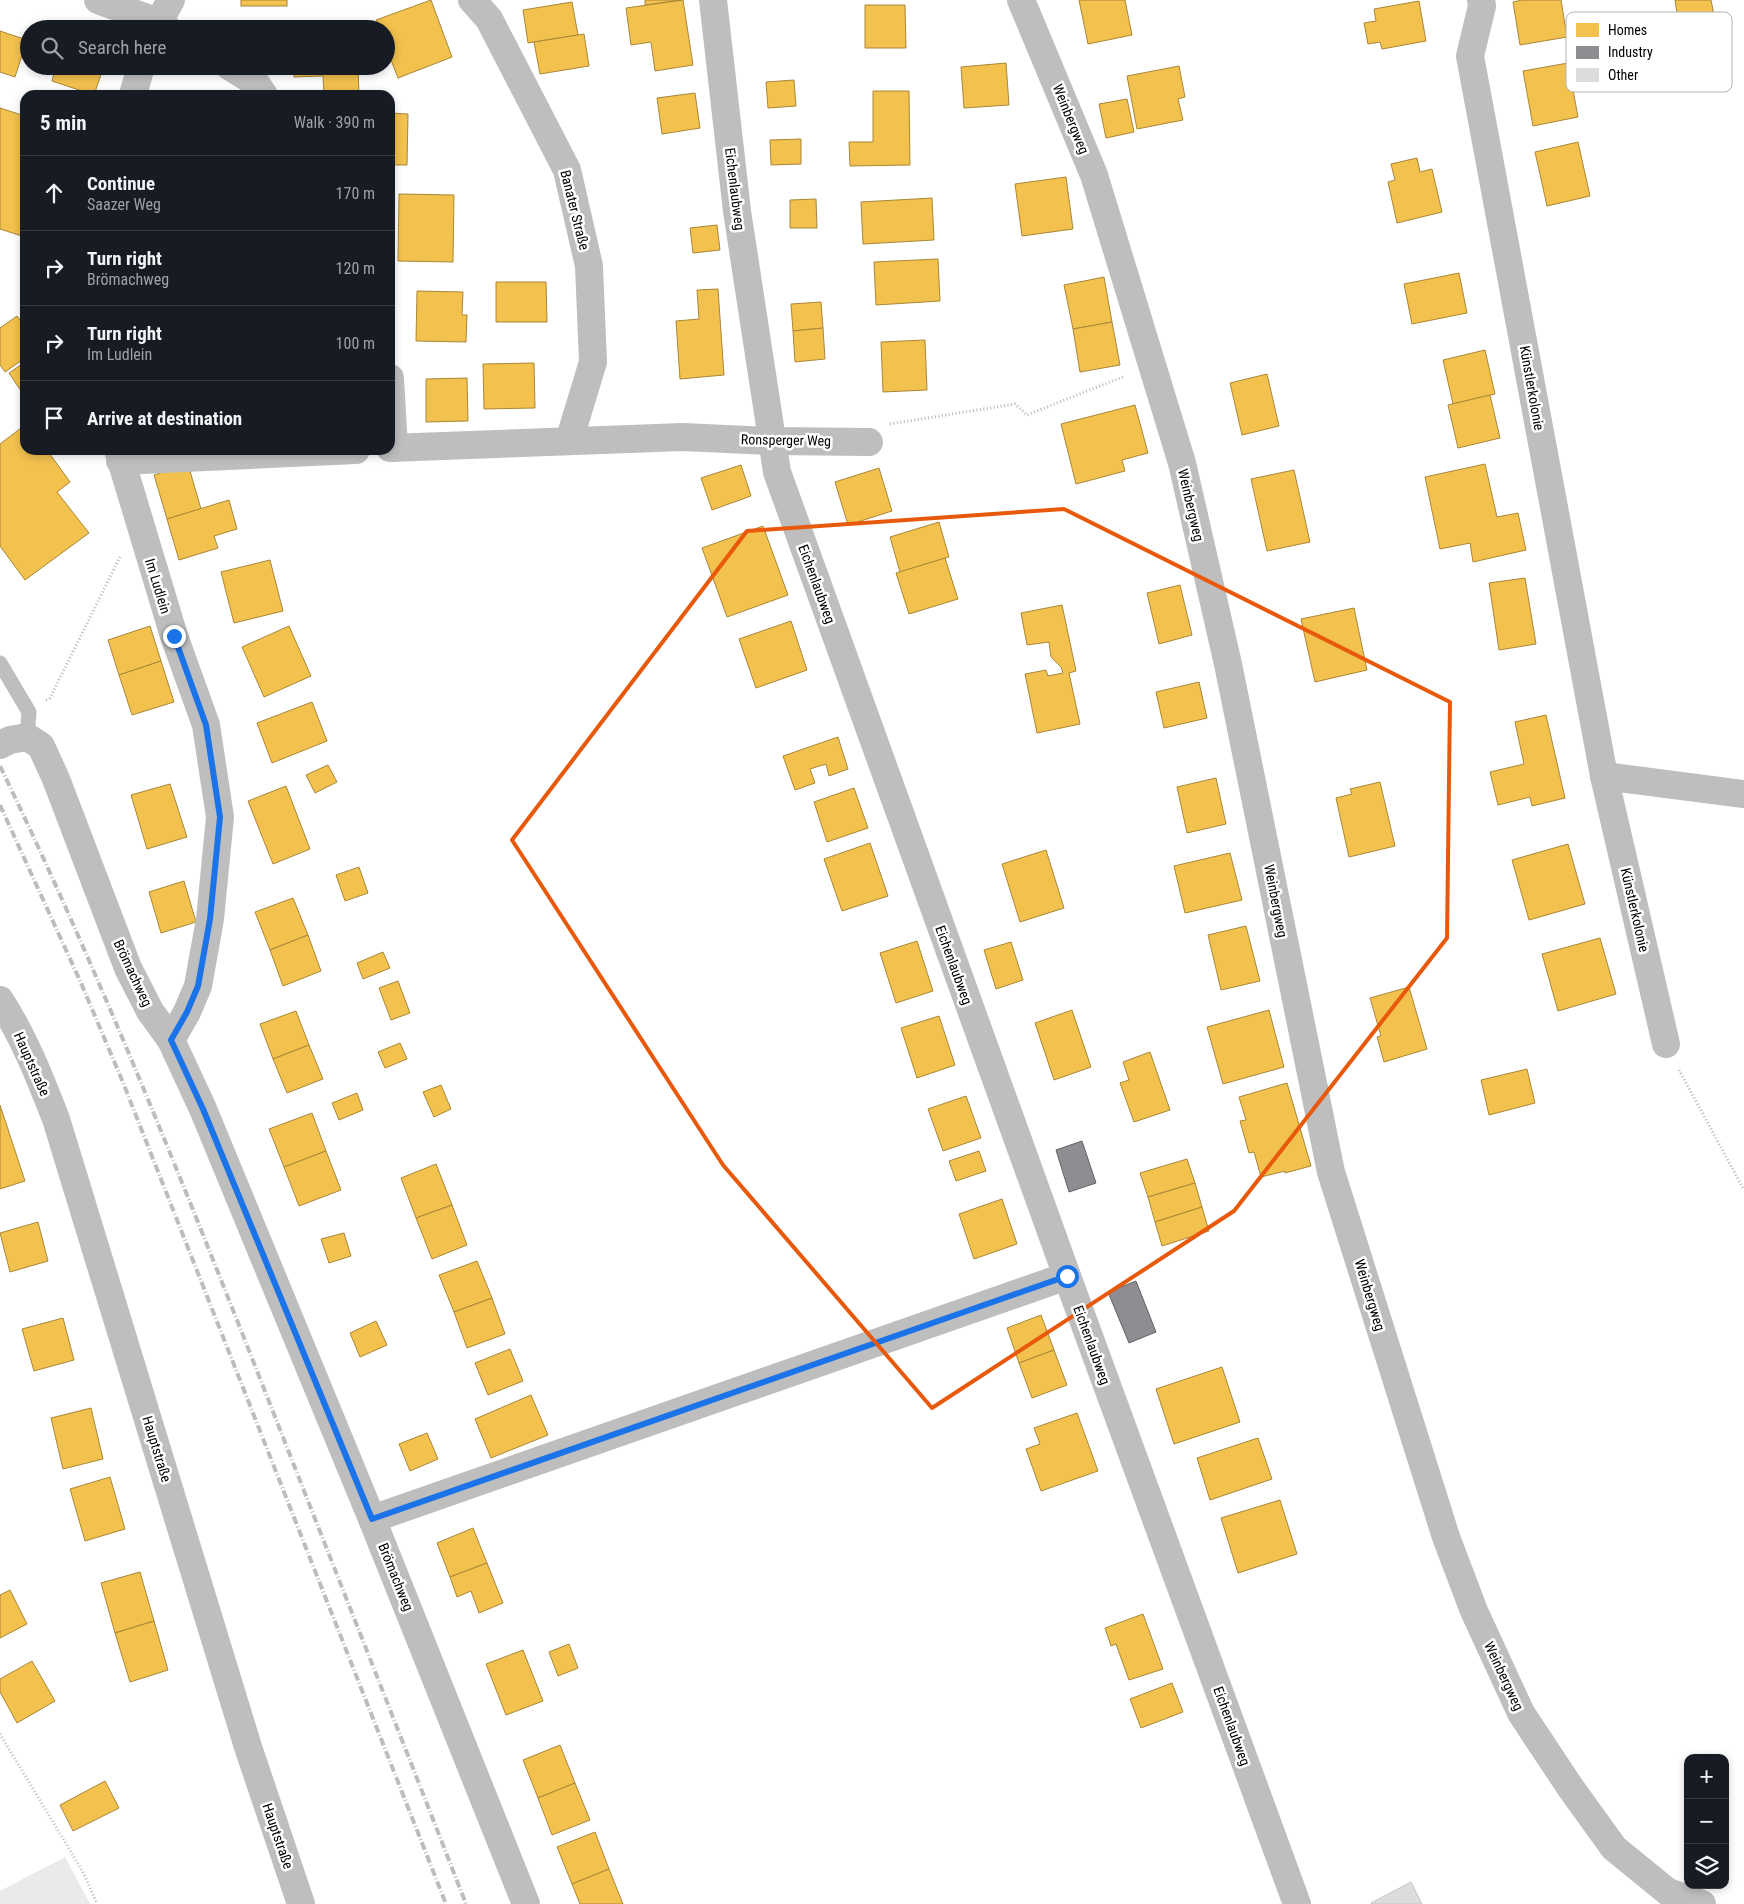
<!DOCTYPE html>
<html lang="en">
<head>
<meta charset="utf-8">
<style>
  :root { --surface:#171b24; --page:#20242c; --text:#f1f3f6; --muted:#9ea1a6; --line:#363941 }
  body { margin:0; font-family:"Roboto Condensed",sans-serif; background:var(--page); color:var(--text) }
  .controls { position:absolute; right:15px; bottom:15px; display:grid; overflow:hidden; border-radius:10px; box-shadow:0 2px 8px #0003 }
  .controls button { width:45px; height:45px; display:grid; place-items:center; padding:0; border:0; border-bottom:1px solid var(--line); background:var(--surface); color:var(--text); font:25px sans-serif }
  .stop { position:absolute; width:15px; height:15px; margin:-11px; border:4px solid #1a73e8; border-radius:50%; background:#fff }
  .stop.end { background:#1a73e8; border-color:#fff; box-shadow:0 1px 5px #0008 }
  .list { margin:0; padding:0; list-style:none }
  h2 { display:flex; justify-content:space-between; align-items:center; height:65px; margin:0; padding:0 20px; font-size:21px }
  h2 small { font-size:16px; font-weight:400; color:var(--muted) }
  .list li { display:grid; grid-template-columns:32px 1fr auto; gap:15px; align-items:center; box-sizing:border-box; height:75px; padding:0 20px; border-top:1px solid var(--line) }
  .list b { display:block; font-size:19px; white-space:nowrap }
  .list p { margin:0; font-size:16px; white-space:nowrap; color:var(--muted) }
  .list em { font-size:16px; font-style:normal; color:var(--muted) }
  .icon { flex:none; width:28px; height:28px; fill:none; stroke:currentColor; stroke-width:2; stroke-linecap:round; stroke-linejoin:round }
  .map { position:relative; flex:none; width:1744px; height:1904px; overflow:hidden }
  .search { position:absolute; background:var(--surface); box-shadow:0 2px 8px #0003; left:20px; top:20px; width:375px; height:55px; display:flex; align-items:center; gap:12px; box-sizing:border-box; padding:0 18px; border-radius:28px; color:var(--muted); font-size:19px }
  .panel { position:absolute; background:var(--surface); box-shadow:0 2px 8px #0003; left:20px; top:90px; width:375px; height:365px; border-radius:15px }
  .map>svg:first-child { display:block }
</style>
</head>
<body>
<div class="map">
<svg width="1744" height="1904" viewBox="0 0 1744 1904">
  <rect width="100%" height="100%" fill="#fff"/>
  <polygon fill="#eaeaea" points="65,1857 90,1904 0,1904 0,1891"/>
  <g fill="#f2c14e" stroke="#a98737">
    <rect x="241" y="0" width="46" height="6"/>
    <polygon points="431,0 452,57 398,78 386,47 386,29 379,29 376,20"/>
    <polygon points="645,0 682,0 645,5"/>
    <polygon points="683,0 693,65 655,71 651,42 631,45 626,8"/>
    <polygon points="1079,0 1125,0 1132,35 1088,44"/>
    <polygon points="1522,0 1561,0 1567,37 1520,45 1513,2"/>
    <polygon points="1675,0 1711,0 1715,20 1679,26"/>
    <polygon points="1419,1 1426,41 1382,49 1380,42 1368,44 1364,23 1376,21 1374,9"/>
    <polygon points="572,2 578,35 528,43 523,10"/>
    <polygon points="865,5 905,5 906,48 865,48"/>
    <polygon points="0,31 27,40 15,77 0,72"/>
    <polygon points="584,34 589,66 540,74 534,42"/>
    <polygon points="1006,63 1009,105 964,108 961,67"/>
    <polygon points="1568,63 1578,117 1533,126 1523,71"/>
    <polygon points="56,66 104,66 94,95 52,81"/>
    <polygon points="294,66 358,66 359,95 324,95 323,76 294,77"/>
    <polygon points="1179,66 1185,97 1178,99 1183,120 1137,129 1127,76"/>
    <polygon points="794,80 796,106 768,108 766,82"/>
    <polygon points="873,91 909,91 910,165 850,166 849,142 873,142"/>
    <polygon points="695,93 700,128 662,134 657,98"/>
    <polygon points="1127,99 1134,132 1106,138 1099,104"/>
    <polygon points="0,108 25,116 25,237 0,229"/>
    <polygon points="390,113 408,114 407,165 390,165"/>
    <polygon points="801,139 801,164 771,165 770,140"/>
    <polygon points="1578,142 1590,196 1547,206 1535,152"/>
    <polygon points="1417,158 1420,172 1432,169 1442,212 1397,223 1388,182 1395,180 1391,164"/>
    <polygon points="1066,177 1073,229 1022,236 1015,184"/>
    <polygon points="399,194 454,195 453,262 398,261"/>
    <polygon points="932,198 934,240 863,244 861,202"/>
    <polygon points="816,199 817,228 790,228 790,200"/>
    <polygon points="717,225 720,250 693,253 690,228"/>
    <polygon points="938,259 940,301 876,305 874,262"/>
    <polygon points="1459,273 1467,313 1412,324 1404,284"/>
    <polygon points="1104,277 1112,322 1073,329 1064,285"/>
    <polygon points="496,282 546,282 547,322 496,322"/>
    <polygon points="718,289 724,375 680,379 676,321 699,319 697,290"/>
    <polygon points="417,291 463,292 462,315 467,315 466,342 416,341"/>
    <polygon points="821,302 823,328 793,331 791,304"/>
    <polygon points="17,316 25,327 25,358 5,372 0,365 0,328"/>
    <polygon points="1112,322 1120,365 1080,372 1073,329"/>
    <polygon points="823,328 825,359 795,362 793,331"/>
    <polygon points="925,340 927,390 883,392 881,342"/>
    <polygon points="1485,350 1495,394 1453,404 1443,360"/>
    <polygon points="25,362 25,397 9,373"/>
    <polygon points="534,363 535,408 484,409 483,364"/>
    <polygon points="1267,374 1279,426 1242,435 1230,383"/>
    <polygon points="467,378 468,421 426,422 426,379"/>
    <polygon points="1490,395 1500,438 1458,448 1448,405"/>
    <polygon points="1135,405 1148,453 1122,460 1125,471 1076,484 1061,424"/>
    <polygon points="25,425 25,450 47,450 70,482 57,492 89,533 25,580 0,546 0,444"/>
    <polygon points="188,464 201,509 167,519 154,475"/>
    <polygon points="1485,464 1497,517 1518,513 1526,550 1473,562 1470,543 1440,549 1425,477"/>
    <polygon points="741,465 751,496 712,510 701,478"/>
    <polygon points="879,468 892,511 848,525 835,482"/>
    <polygon points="1294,470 1310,542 1267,551 1251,479"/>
    <polygon points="229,500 237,529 214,536 218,548 179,560 167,519"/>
    <polygon points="939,522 949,557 900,572 890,537"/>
    <polygon points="763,526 788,595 727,617 702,548"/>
    <polygon points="945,558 958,599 909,614 896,573"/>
    <polygon points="270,560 283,611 234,623 221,572"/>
    <polygon points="1525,578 1536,644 1499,650 1489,583"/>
    <polygon points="1180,585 1192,635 1159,644 1147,593"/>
    <polygon points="1062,605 1076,671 1069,673 1080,724 1037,733 1025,674 1046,670 1048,676 1063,673 1061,667 1051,657 1049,642 1027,645 1021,613"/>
    <polygon points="1354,608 1367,670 1315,682 1301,619"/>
    <polygon points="791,621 807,670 756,688 739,639"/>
    <polygon points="150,626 161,661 119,675 108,640"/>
    <polygon points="289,626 311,676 264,697 242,647"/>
    <polygon points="161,661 174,702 132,715 119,675"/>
    <polygon points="1199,682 1207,718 1164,728 1156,692"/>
    <polygon points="312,702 327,741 272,763 257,723"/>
    <polygon points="1546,715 1565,798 1532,806 1530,797 1498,805 1490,772 1524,764 1515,722"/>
    <polygon points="838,737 848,769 829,776 826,764 810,769 815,783 795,790 783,756"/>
    <polygon points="328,765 337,782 315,793 306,775"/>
    <polygon points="1216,778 1226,824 1187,833 1177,787"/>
    <polygon points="1380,782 1395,846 1349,857 1336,798 1352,794 1350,789"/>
    <polygon points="170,784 187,837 147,849 131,795"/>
    <polygon points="286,786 310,849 273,864 248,801"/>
    <polygon points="854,788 868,828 827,842 814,802"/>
    <polygon points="870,843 888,896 842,911 824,859"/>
    <polygon points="1568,844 1585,904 1529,920 1512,860"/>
    <polygon points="1046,850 1064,908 1020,922 1002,864"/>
    <polygon points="1230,853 1242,900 1185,913 1174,866"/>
    <polygon points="359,867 368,893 345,901 336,875"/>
    <polygon points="184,881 196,922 161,933 149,892"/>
    <polygon points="293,898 308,935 270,950 255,912"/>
    <polygon points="1246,926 1260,981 1221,990 1208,935"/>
    <polygon points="308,935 321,971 283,986 270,950"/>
    <polygon points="1600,938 1616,994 1558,1011 1542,954"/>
    <polygon points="917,941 933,991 896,1003 880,953"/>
    <polygon points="1011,942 1023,980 996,989 984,950"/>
    <polygon points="383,952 390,968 363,979 357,963"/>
    <polygon points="398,981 410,1013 391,1020 379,988"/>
    <polygon points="1409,987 1427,1049 1384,1062 1377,1037 1381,1036 1370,998"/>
    <polygon points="1072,1010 1091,1067 1054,1080 1035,1023"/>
    <polygon points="1269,1010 1284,1067 1223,1084 1207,1027"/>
    <polygon points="296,1011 309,1045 273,1059 260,1024"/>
    <polygon points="939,1016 955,1065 917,1078 901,1028"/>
    <polygon points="400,1043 407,1059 385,1068 378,1052"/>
    <polygon points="309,1045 323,1079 287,1093 273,1059"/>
    <polygon points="1150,1052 1170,1110 1134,1122 1120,1083 1129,1080 1123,1062"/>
    <polygon points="1527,1069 1535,1103 1489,1115 1481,1080"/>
    <polygon points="1287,1083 1311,1166 1285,1173 1285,1171 1261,1177 1254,1152 1249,1153 1240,1121 1246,1120 1239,1097"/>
    <polygon points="441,1085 451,1109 434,1117 423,1092"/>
    <polygon points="357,1093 363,1110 339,1120 332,1103"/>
    <polygon points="966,1096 981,1138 943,1151 928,1109"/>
    <polygon points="0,1105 25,1181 0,1189"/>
    <polygon points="312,1113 326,1151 284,1167 269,1129"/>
    <polygon points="326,1151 341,1190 299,1206 284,1167"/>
    <polygon points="979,1151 986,1171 956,1181 949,1161"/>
    <polygon points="1187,1159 1195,1183 1148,1197 1140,1173"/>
    <polygon points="436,1164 452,1205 416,1218 401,1178"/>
    <polygon points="1195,1183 1202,1207 1155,1222 1148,1197"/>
    <polygon points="1002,1199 1017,1244 974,1259 959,1214"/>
    <polygon points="452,1205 467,1245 432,1259 416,1218"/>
    <polygon points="1202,1207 1209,1231 1162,1246 1155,1222"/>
    <polygon points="38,1222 48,1261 10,1272 0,1233"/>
    <polygon points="344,1233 351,1256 329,1263 321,1239"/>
    <polygon points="477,1261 492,1298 454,1312 439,1275"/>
    <polygon points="492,1298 505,1334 467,1348 454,1312"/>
    <polygon points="1041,1315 1054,1350 1019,1363 1007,1328"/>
    <polygon points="63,1318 74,1360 34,1371 22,1329"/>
    <polygon points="376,1321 387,1345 360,1357 350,1333"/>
    <polygon points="510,1349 523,1381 488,1395 475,1363"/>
    <polygon points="1054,1350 1067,1385 1032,1398 1019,1363"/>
    <polygon points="1222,1367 1240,1422 1174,1444 1156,1389"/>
    <polygon points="531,1395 548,1435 491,1458 475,1419"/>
    <polygon points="91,1408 103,1459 63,1469 51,1418"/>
    <polygon points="1077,1413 1098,1471 1041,1491 1026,1449 1040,1444 1034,1428"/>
    <polygon points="427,1433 438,1459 410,1471 399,1444"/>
    <polygon points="1258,1438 1272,1479 1210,1500 1197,1458"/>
    <polygon points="110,1477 125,1529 85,1541 70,1489"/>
    <polygon points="1280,1500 1297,1554 1238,1573 1221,1518"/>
    <polygon points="473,1528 487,1563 450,1577 437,1543"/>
    <polygon points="487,1563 503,1603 479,1613 471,1591 457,1597 450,1577"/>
    <polygon points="140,1572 154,1621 115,1633 101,1583"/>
    <polygon points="10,1590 27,1624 0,1638 0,1595"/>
    <polygon points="1143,1614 1163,1669 1129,1680 1116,1644 1111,1646 1105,1628"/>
    <polygon points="154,1621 168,1670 130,1682 115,1633"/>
    <polygon points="569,1644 578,1668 558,1676 549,1652"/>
    <polygon points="523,1650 543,1701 506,1715 486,1664"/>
    <polygon points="32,1661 55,1701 17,1723 0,1692 0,1679"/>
    <polygon points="1172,1683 1183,1712 1141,1728 1130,1699"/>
    <polygon points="560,1745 575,1783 538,1798 523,1760"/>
    <polygon points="105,1781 119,1808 73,1831 60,1805"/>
    <polygon points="575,1783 590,1820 552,1835 538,1798"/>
    <polygon points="595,1832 609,1869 572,1884 557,1847"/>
    <polygon points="609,1869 623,1904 580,1904 572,1884"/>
  </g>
  <g fill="#8d8d92" stroke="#636366">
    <polygon points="1082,1141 1096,1183 1069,1192 1056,1150"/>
    <polygon points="1136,1281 1156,1332 1129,1343 1108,1292"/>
  </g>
  <polygon fill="#dcdcdc" stroke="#c5c5c5" points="1411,1882 1422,1904 1372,1904 1371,1903"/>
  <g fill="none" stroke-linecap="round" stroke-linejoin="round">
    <g stroke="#b8b8b8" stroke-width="3" stroke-dasharray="1 2.5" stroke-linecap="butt">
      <polyline points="890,424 1015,404 1027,415 1125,376"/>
      <polyline points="46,700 50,698 120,557"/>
      <polyline points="1679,1070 1744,1190"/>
      <polyline points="0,1734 83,1872 97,1904"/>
    </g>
    <polyline stroke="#bebebe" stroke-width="15" points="0,663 29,712 27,737"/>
    <g stroke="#bebebe" stroke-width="28">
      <polyline points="98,0 158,22 168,29"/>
      <polyline points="472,0 489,19 567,170 589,266 593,362 569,441"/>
      <polyline points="713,0 737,211 777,472 1067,1276 1297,1904"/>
      <polyline points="1021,0 1094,175 1182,463 1228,664 1331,1172 1446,1537 1474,1611 1521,1713 1570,1787 1614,1848 1668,1892 1702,1904"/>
      <polyline points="1481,0 1482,6 1470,56 1604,776 1666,1044"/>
      <polyline points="155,29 171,0"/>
      <polyline points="229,66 255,82 264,95"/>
      <polyline points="133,95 141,66"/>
      <polyline points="390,378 394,448"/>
      <polyline points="390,448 683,437 772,441 869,442"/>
      <polyline points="118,450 174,636 206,725 220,817 210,919 198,986 187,1012 171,1040"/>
      <polyline points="120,461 356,450"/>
      <polyline points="0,745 10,740 27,737 41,746 56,779 128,968 150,1011 171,1040 203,1109 372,1519 526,1904"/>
      <polyline points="1604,776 1744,794"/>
      <polyline points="372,1519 1067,1276"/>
    </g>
    <path stroke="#bebebe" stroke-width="28" d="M0,1000C24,1037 40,1078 56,1119L248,1747L301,1904"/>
    <g stroke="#bdbdbd" stroke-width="4" stroke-dasharray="8 2.5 1 2.5" stroke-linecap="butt">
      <path d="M0,766C97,967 179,1173 261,1381C329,1555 398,1729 466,1904"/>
      <polyline points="0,805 81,983 122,1080 446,1904"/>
    </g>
  </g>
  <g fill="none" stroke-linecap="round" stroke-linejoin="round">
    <polyline stroke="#1a73e8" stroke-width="6" points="174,636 206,725 220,817 210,919 198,986 187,1012 171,1040 203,1109 372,1519 1067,1276"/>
  </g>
  <path fill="none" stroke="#e8590c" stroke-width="4" stroke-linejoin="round" d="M1064,509L1450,702L1447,938L1234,1211L932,1408L723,1165L512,840L747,531Z"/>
  <g text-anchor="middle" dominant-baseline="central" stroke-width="5" stroke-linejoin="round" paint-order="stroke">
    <g font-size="14" fill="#000" stroke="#fff">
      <text transform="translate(1071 119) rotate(68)">Weinbergweg</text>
      <text transform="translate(735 189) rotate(83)">Eichenlaubweg</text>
      <text transform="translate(575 210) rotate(76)">Banater Straße</text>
      <text transform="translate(1532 388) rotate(80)">Künstlerkolonie</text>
      <text transform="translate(786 440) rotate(1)">Ronsperger Weg</text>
      <text transform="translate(1191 505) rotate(77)">Weinbergweg</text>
      <text transform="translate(817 584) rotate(70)">Eichenlaubweg</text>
      <text transform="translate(158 586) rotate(73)">Im Ludlein</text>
      <text transform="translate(1276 901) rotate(79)">Weinbergweg</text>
      <text transform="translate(1635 910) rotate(77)">Künstlerkolonie</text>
      <text transform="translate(954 965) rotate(70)">Eichenlaubweg</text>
      <text transform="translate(133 973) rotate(65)">Brömachweg</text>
      <text transform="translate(32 1064) rotate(66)">Hauptstraße</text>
      <text transform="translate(1370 1295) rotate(73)">Weinbergweg</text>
      <text transform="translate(1092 1345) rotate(70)">Eichenlaubweg</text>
      <text transform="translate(157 1449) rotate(73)">Hauptstraße</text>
      <text transform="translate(396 1577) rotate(68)">Brömachweg</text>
      <text transform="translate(1504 1676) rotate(65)">Weinbergweg</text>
      <text transform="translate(1232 1726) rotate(70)">Eichenlaubweg</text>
      <text transform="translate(278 1836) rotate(71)">Hauptstraße</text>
    </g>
  </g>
  <rect x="1566" y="12" width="166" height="80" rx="8" fill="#fff" stroke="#b2b2b2" stroke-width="1"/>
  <rect x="1576" y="23" width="23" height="14" fill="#f2c14e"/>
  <rect x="1576" y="46" width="23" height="13" fill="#8d8d92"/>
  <rect x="1576" y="68" width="23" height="14" fill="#dcdcdc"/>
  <g font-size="14" fill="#000">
    <text x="1608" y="35">Homes</text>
    <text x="1608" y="57">Industry</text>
    <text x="1608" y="80">Other</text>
  </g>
</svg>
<div class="controls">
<button>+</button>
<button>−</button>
<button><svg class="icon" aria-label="layers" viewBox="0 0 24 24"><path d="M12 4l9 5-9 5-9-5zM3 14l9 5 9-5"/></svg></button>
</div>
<div class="stop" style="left:1067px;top:1276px"></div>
<div class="stop end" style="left:174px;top:636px"></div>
<div class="search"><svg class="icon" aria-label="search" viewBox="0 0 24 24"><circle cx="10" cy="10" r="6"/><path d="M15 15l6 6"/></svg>Search here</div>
<section class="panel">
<h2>5 min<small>Walk · 390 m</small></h2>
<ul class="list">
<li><svg class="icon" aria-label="ahead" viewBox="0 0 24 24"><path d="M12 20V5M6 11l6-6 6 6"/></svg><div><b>Continue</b><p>Saazer Weg</p></div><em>170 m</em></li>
<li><svg class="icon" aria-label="right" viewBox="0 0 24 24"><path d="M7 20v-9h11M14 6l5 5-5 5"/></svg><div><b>Turn right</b><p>Brömachweg</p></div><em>120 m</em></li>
<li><svg class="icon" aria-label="right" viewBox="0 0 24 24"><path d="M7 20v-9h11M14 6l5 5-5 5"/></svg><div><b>Turn right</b><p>Im Ludlein</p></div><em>100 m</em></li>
<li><svg class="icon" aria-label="arrive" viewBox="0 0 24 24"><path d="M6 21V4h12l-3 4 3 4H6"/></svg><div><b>Arrive at destination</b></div></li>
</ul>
</section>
</div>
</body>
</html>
